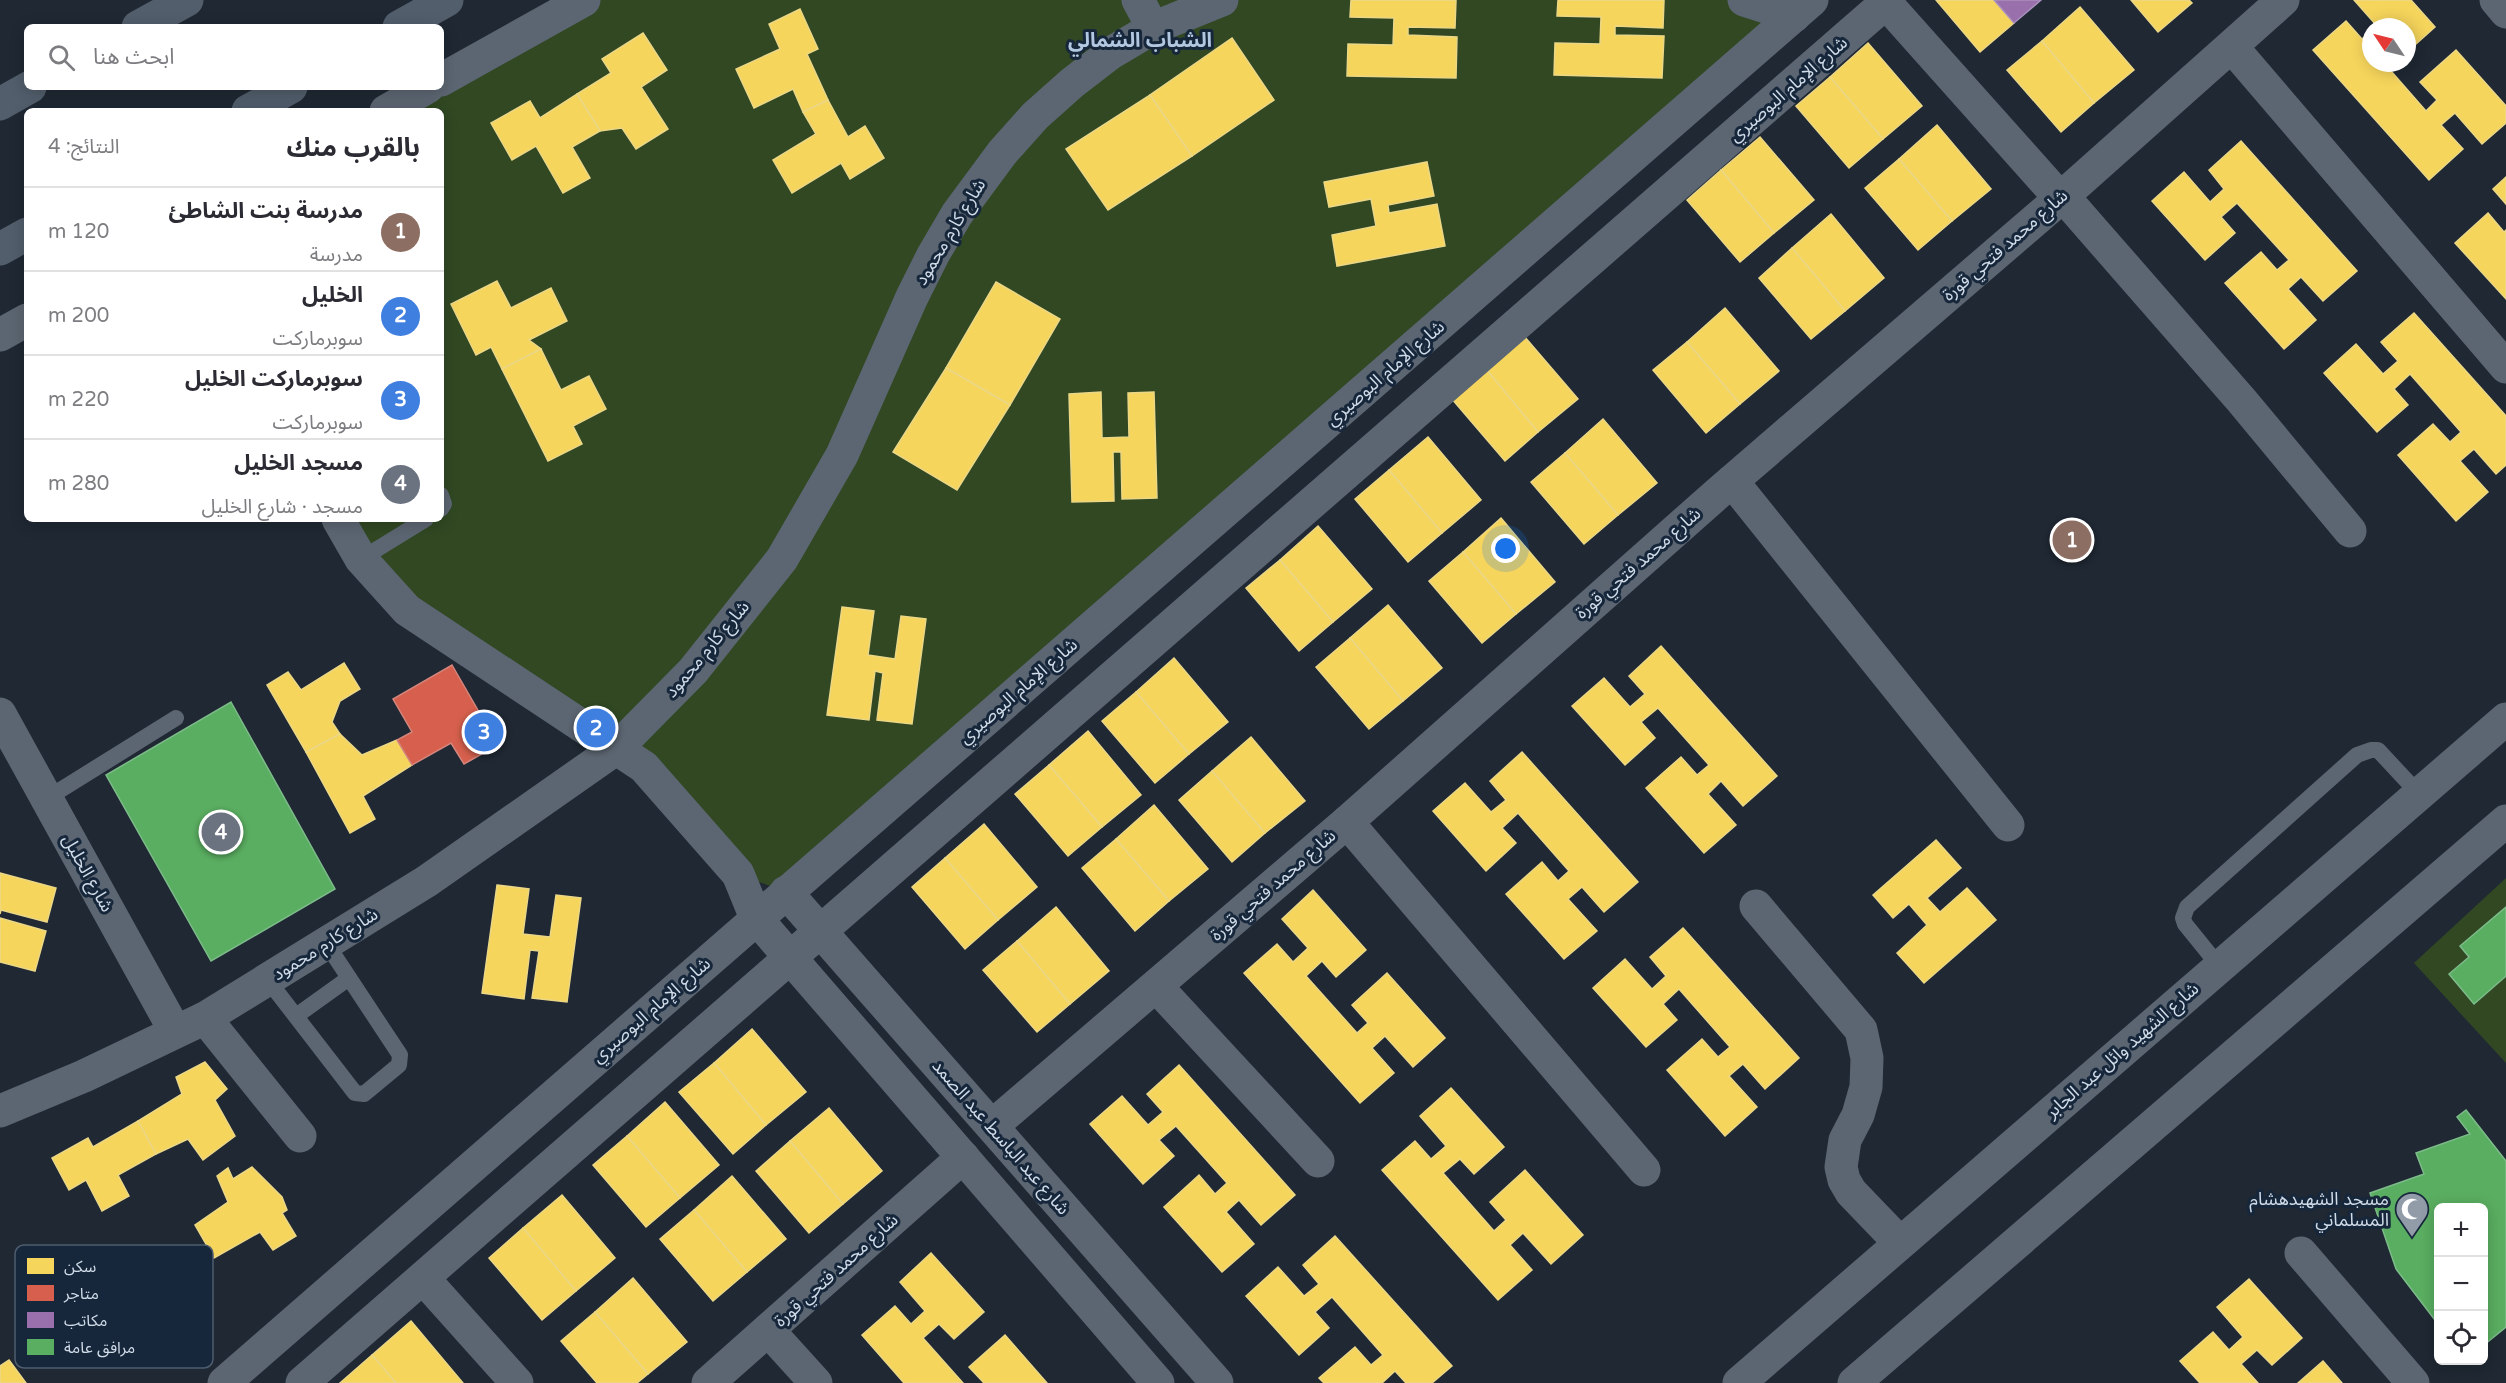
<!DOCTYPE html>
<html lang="ar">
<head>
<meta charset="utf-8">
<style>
  :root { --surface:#fff; --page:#f2f2f3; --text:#2b2b33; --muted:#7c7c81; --line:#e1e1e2; --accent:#595e68 }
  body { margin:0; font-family:"Varela Round","Noto Sans Arabic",sans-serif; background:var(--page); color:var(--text); direction:rtl }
  .controls { position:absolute; right:18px; bottom:18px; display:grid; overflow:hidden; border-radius:9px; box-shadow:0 3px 15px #0003 }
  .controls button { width:54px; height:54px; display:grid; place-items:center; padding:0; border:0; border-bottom:2px solid var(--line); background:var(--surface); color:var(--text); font:30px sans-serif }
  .compass { position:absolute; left:2362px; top:18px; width:54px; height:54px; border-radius:50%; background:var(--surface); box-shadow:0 3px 15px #0003; rotate:305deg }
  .you { position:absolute; left:1506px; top:549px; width:21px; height:21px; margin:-15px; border:4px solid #fff; border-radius:50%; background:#1a73e8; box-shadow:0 0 0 9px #1a73e833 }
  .badge { display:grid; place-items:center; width:39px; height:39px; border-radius:50%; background:var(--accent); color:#fff; font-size:20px; font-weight:700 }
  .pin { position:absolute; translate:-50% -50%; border:3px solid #fff; box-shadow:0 2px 6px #0006 }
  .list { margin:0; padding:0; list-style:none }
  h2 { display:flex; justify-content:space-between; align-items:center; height:78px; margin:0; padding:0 24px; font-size:26px }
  h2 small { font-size:20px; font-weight:400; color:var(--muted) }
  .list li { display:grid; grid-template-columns:39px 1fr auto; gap:18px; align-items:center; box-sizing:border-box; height:84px; padding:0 24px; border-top:2px solid var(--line) }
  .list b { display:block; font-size:22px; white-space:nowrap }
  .list p { margin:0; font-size:20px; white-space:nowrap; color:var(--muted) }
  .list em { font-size:20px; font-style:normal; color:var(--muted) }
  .icon { flex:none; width:33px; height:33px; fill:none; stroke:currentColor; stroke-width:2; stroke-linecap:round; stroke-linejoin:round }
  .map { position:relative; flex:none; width:2506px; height:1383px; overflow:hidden; direction:ltr }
  .search { position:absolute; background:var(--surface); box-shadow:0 3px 15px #0003; left:24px; top:24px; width:420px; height:66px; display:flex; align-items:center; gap:15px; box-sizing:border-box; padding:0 21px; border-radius:9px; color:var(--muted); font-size:22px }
  .panel { position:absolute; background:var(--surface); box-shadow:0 3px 15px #0003; left:24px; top:108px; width:420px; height:414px; border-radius:9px; direction:rtl }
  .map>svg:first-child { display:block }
</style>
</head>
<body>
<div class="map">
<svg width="2506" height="1383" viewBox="0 0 2506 1383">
  <rect width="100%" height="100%" fill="#1f2833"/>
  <g fill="#314823">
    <polygon points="584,0 1812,0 786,892 738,874 656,780 473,656 338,519 441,519 441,111 386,111"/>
    <polygon points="2506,878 2506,1063 2414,963"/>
  </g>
  <g fill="#f6d55c" stroke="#ebd786" stroke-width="1.5">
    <polygon points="1351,0 1456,0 1455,28 1408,27 1408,35 1457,37 1456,78 1347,76 1348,44 1393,45 1394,18 1350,17"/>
    <polygon points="1558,0 1664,0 1663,28 1615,26 1615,35 1664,36 1662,78 1554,75 1555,43 1600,44 1601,17 1557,16"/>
    <polygon points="1936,0 1994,0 2014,23 1980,52"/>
    <polygon points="2131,0 2189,0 2192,3 2158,32"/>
    <polygon points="2354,0 2411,0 2435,27 2407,52 2407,27 2375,27 2377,26"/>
    <polygon points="2080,7 2134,70 2094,103 2042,41"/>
    <polygon points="800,9 818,49 807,54 828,100 803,112 793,89 754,108 736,69 780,49 769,24"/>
    <polygon points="2346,21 2362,39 2371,31 2371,63 2384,63 2426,111 2437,100 2420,82 2456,50 2506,106 2506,123 2482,144 2455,113 2441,125 2463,149 2429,180 2313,50"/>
    <polygon points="643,33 667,70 641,87 668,129 636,149 622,128 600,131 577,94 611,73 602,59"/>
    <polygon points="1232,38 1274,100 1192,156 1150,95"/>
    <polygon points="2042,41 2094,103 2061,132 2007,70"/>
    <polygon points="1868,43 1922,106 1883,139 1830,77"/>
    <polygon points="1830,77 1883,139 1849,168 1796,106"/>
    <polygon points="577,94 600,131 572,147 590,178 563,193 536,146 512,160 491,123 530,101 540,118"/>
    <polygon points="1150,95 1192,156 1108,210 1066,149"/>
    <polygon points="828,100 848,137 865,126 884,158 850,179 841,163 792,193 773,160 816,134 803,112"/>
    <polygon points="1937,125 1991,189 1952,221 1899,159"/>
    <polygon points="1760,137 1814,200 1774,233 1721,170"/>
    <polygon points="2241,141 2357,271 2323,301 2301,277 2288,289 2316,320 2284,349 2225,283 2261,252 2277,270 2289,260 2237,203 2221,217 2235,233 2205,260 2152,201 2184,172 2210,202 2224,189 2209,170"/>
    <polygon points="1899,159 1952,221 1918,250 1865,188"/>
    <polygon points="1427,162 1434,196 1388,205 1389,213 1437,204 1445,246 1337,266 1332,235 1376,226 1371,199 1329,207 1324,182"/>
    <polygon points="1721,170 1774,233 1740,262 1687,200"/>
    <polygon points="2506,177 2506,204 2493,189"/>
    <polygon points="2488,213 2504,232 2506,230 2506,299 2455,243"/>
    <polygon points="1831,214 1884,278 1845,311 1792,248"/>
    <polygon points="1792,248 1845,311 1811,339 1759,278"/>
    <polygon points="497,281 511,308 551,288 567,321 529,340 541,349 502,369 491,347 476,355 451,304"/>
    <polygon points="996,282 1060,319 1010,405 946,368"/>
    <polygon points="1725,308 1779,371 1740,404 1687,342"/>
    <polygon points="2414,313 2506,416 2506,465 2496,474 2474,449 2460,461 2488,492 2456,521 2398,455 2433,424 2450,442 2461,432 2410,374 2394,389 2408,405 2377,432 2324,373 2356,344 2383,374 2398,361 2381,342"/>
    <polygon points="1524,336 1578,399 1538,432 1486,369"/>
    <polygon points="1687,342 1740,404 1706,433 1653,370"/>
    <polygon points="541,349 561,390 589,376 606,409 573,426 582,444 548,461 502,369"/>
    <polygon points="946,368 1010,405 957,490 893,452"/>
    <polygon points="1486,369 1538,432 1505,461 1452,399"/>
    <polygon points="1101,392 1102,438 1129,437 1128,393 1154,392 1157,498 1122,499 1121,452 1113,452 1114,501 1072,502 1069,394"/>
    <polygon points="1603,419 1657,483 1618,515 1565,453"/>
    <polygon points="1428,437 1481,500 1442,533 1389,470"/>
    <polygon points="1565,453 1618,515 1584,544 1531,482"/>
    <polygon points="1389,470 1442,533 1408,562 1355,499"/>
    <polygon points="1501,518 1555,582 1516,614 1463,552"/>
    <polygon points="1318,526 1372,589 1333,622 1280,560"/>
    <polygon points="1463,552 1516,614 1482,643 1429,581"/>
    <polygon points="1280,560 1333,622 1299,651 1246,588"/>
    <polygon points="1388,605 1442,668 1403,701 1350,638"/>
    <polygon points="842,607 874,611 868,655 895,659 901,616 926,619 912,724 877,720 883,673 875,671 869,720 827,715"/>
    <polygon points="1350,638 1403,701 1369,729 1316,667"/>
    <polygon points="1661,646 1777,776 1743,806 1721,781 1708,794 1736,825 1704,853 1646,788 1681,757 1697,775 1709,765 1658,708 1641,722 1655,738 1625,765 1572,706 1604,678 1630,707 1645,694 1629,676"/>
    <polygon points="1174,658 1228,722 1189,754 1136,692"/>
    <polygon points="344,663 360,689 340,701 332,722 340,734 306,752 267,685 288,672 301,690"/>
    <polygon points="1136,692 1189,754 1155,783 1102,721"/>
    <polygon points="1088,731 1141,795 1102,827 1049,765"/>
    <polygon points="340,734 362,755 397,740 412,765 363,796 375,819 350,833 306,752"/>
    <polygon points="1251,737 1305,801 1265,833 1212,771"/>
    <polygon points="1522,752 1638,882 1604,912 1582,887 1568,899 1597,931 1564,959 1506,894 1542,862 1558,881 1569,871 1518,813 1502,828 1516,843 1486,871 1433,811 1465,783 1491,812 1506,800 1490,781"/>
    <polygon points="1049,765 1102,827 1068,856 1015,794"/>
    <polygon points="1212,771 1265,833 1232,862 1179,800"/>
    <polygon points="1154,805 1208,869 1169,901 1116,839"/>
    <polygon points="984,824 1037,887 998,920 945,858"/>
    <polygon points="1116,839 1169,901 1135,931 1082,868"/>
    <polygon points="1936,840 1961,868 1927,898 1940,912 1967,888 1996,920 1924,983 1897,953 1927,925 1909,904 1893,918 1873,895"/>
    <polygon points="945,858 998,920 965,949 912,887"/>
    <polygon points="0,873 56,888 47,922 1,910 0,914"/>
    <polygon points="497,885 529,889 523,934 550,937 556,895 581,898 567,1002 532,998 539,951 530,950 524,999 482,993"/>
    <polygon points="1313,890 1366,950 1336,977 1322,961 1306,976 1357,1033 1368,1023 1352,1005 1387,973 1445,1038 1413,1067 1385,1036 1372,1048 1394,1073 1360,1103 1244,973 1277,944 1293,962 1308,948 1282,919"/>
    <polygon points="1056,907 1109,971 1070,1004 1017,941"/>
    <polygon points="0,918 46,931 35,971 0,962"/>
    <polygon points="1683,928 1799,1058 1765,1089 1743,1064 1729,1076 1757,1107 1725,1136 1667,1070 1702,1039 1718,1057 1730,1047 1679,989 1663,1004 1677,1020 1646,1047 1593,988 1625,959 1652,989 1666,976 1650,957"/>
    <polygon points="1017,941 1070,1004 1037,1032 983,970"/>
    <polygon points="752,1029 806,1092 766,1125 714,1063"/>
    <polygon points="205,1062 227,1089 215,1100 235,1136 203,1160 188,1139 156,1154 138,1121 182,1094 176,1077"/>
    <polygon points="714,1063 766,1125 733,1154 679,1092"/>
    <polygon points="1179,1065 1295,1195 1261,1225 1239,1200 1226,1212 1254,1244 1222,1272 1164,1207 1199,1175 1215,1194 1227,1183 1176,1126 1159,1140 1174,1156 1143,1184 1090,1124 1122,1096 1148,1125 1163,1112 1147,1094"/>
    <polygon points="1451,1088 1504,1147 1474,1174 1460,1159 1443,1173 1494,1231 1506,1220 1490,1202 1525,1170 1583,1235 1551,1264 1523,1233 1510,1245 1532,1270 1498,1300 1382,1170 1415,1141 1431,1159 1446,1146 1420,1116"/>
    <polygon points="665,1102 719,1165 680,1198 627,1136"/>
    <polygon points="829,1108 882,1171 843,1204 790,1141"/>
    <polygon points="138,1121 156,1154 118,1175 129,1196 102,1211 86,1180 69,1190 52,1158 88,1138 93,1147"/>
    <polygon points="627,1136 680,1198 646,1227 593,1165"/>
    <polygon points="790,1141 843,1204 809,1233 756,1171"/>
    <polygon points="252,1167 282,1197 287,1210 282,1213 296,1236 273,1250 260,1232 214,1258 195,1225 228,1202 217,1176 228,1168 233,1179"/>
    <polygon points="732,1176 786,1239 747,1272 694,1210"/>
    <polygon points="562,1195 615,1258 576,1291 523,1228"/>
    <polygon points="694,1210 747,1272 713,1301 660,1239"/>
    <polygon points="523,1228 576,1291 542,1320 489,1258"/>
    <polygon points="1335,1236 1452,1366 1432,1383 1406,1383 1395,1371 1382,1383 1324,1383 1319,1378 1355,1347 1371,1365 1383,1355 1332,1297 1315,1312 1329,1328 1299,1355 1246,1296 1278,1267 1304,1296 1319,1284 1303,1265"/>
    <polygon points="931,1253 984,1312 954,1339 939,1324 923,1338 963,1383 904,1383 862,1335 895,1306 911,1324 925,1311 900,1282"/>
    <polygon points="633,1278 687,1342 648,1374 595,1312"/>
    <polygon points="2249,1279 2302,1338 2272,1365 2257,1350 2241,1364 2258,1383 2200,1383 2180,1361 2213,1332 2229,1350 2243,1337 2217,1307"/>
    <polygon points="595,1312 648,1374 637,1383 597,1383 561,1341"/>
    <polygon points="411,1321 463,1383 396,1383 372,1355"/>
    <polygon points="1005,1335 1047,1383 984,1383 969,1367"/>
    <polygon points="372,1355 396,1383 340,1383"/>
    <polygon points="9,1360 26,1383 0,1383 0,1366"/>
    <polygon points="2323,1361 2342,1383 2298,1383"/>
  </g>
  <polygon fill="#d6604d" stroke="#d4857c" stroke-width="1.5" points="452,665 498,745 464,764 451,743 412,765 397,740 412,732 393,699"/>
  <polygon fill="#9970ab" stroke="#aa90bd" stroke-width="1.5" points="1994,0 2041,0 2014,23"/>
  <g fill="#5aae61" stroke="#7dbc8a" stroke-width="1.5">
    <polygon points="231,702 335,889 211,961 106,775"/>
    <polygon points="2506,907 2506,976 2474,1004 2449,974 2469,957 2460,946"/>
    <polygon points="2466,1110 2506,1161 2506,1327 2484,1345 2484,1208 2438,1208 2438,1324 2396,1269 2370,1193 2424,1174 2416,1153 2470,1134 2457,1117"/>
  </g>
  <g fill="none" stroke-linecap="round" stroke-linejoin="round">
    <g stroke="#5c6672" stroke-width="16">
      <polyline points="441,495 444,504 441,509"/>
      <polyline points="361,559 426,519"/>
      <polyline points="46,799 176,718"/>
      <polyline points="2219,966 2185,924 2183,918 2187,907 2357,755 2371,750 2378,750 2419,794"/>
      <polyline points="267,979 355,1093 364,1094 399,1065 400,1055 326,943"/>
      <polyline points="296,1016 349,978"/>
    </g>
    <g stroke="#5c6672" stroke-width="33">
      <polyline points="1138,0 1153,28"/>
      <polyline points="1744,0 1794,16"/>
      <polyline points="2496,0 2506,12"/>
      <polyline points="1886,3 2060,198"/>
      <polyline points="2232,47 2506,367"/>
      <polyline points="2063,196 2242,401 2350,531"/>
      <polyline points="1732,481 2008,825"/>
      <polyline points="338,519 361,559 407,610 644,767 738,874 756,918"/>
      <polyline points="0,714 175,1031"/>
      <polyline points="1347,822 1644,1170"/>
      <polyline points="1756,906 1861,1030 1867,1058 1866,1087 1858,1115 1845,1140 1841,1167 1844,1180 1851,1192 1900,1243"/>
      <polyline points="1156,986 1318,1161"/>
      <polyline points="205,1018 300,1136"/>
      <polyline points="0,1111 84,1076 205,1018 427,881 617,748 693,671 782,559 842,455 912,297 933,255 957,214 1002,153 1035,116 1072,83 1111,53 1153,28 1222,0"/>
      <polyline points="992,1126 1347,822 1718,493 2063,196 2283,0"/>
      <polyline points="2301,1253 2413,1383"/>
      <polyline points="423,1278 517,1383"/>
      <polyline points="768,1330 816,1383"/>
      <polyline points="708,1383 963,1157"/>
    </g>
    <g stroke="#5c6672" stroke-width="33">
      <polyline points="441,80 584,0"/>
      <polyline points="386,111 428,87"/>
      <polyline points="0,335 27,320"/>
      <polyline points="786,892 1217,1383"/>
      <polyline points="756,918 1158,1383"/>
      <polyline points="224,1383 1812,0"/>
      <polyline points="302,1383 1889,0"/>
      <polyline points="1739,1383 2506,719"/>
      <polyline points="1854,1383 2506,821"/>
    </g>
    <g stroke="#525e6c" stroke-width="33">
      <polyline points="138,27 187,0"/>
      <polyline points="399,27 447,0"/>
      <polyline points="0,104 30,87"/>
      <polyline points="248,111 291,87"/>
      <polyline points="0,249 27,234"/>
    </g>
  </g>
  <defs>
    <g id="mosque-pin" transform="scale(1.725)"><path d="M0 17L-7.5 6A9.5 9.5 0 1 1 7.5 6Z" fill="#929ca9" stroke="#17273b"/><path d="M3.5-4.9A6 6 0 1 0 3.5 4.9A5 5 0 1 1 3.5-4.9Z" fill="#fff"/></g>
  </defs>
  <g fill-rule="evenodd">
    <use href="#mosque-pin" x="2412" y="1209"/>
  </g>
  <g text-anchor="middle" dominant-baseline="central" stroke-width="6" stroke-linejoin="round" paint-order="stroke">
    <g font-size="18" fill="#d0dbe8" stroke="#17273b">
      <text transform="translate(1788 89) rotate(-41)">شارع الإمام البوصيري</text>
      <text transform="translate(950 232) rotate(-59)">شارع كارم محمود</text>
      <text transform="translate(2005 245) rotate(-41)">شارع محمد فتحي قورة</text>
      <text transform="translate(1385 373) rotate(-41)">شارع الإمام البوصيري</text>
      <text transform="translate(1638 563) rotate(-41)">شارع محمد فتحي قورة</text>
      <text transform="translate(707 649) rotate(-50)">شارع كارم محمود</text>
      <text transform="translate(1018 691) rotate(-41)">شارع الإمام البوصيري</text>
      <text transform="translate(88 873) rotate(61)">شارع الخليل</text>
      <text transform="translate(1273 885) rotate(-41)">شارع محمد فتحي قورة</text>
      <text transform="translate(325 944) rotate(-32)">شارع كارم محمود</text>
      <text transform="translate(651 1010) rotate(-41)">شارع الإمام البوصيري</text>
      <text transform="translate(2122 1050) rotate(-41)">شارع الشهيد وائل عبد الجابر</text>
      <text transform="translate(1001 1137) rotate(49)">شارع عبد الباسط عبد الصمد</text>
      <text transform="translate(836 1270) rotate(-42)">شارع محمد فتحي قورة</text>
    </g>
    <g font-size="18" fill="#d0dbe8" stroke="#17273b" text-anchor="end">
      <text x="2389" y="1199">مسجد الشهيدهشام<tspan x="2389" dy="21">المسلماني</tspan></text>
    </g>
    <g font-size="20" font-weight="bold" fill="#b2c7e0" stroke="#17273b">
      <text x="1140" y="41">الشباب الشمالي</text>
    </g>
  </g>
  <rect x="15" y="1245" width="198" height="123" rx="9" fill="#17273b" stroke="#4e5d6f" stroke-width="1.5"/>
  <rect x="27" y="1258" width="27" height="16" fill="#f6d55c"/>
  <rect x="27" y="1285" width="27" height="16" fill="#d6604d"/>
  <rect x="27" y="1312" width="27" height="16" fill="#9970ab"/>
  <rect x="27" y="1339" width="27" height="16" fill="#5aae61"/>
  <g font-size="16" fill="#d0dbe8">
    <text x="64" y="1272">سكن</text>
    <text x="64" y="1299">متاجر</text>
    <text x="64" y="1326">مكاتب</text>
    <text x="64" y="1353">مرافق عامة</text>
  </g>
</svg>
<div class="controls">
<button>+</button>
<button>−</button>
<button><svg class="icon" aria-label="locate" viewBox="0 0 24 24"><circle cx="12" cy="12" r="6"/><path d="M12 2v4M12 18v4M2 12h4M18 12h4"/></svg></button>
</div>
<svg class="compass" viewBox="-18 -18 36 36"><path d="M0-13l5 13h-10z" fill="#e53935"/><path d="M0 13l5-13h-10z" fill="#7c7c81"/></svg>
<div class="you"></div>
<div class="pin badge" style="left:2072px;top:540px;background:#8d6e63">1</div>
<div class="pin badge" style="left:596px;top:728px;background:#3f7fe0">2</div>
<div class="pin badge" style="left:484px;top:732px;background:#3f7fe0">3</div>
<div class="pin badge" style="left:221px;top:832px;background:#6b7280">4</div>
<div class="search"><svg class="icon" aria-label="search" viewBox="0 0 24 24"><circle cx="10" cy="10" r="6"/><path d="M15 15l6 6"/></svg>ابحث هنا</div>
<section class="panel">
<h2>بالقرب منك<small>النتائج: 4</small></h2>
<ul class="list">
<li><span class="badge" style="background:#8d6e63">1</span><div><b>مدرسة بنت الشاطئ</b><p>مدرسة</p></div><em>120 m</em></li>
<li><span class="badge" style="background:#3f7fe0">2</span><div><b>الخليل</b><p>سوبرماركت</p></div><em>200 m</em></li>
<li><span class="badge" style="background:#3f7fe0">3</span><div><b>سوبرماركت الخليل</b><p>سوبرماركت</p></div><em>220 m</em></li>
<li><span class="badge" style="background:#6b7280">4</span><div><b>مسجد الخليل</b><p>مسجد · شارع الخليل</p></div><em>280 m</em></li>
</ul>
</section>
</div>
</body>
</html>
